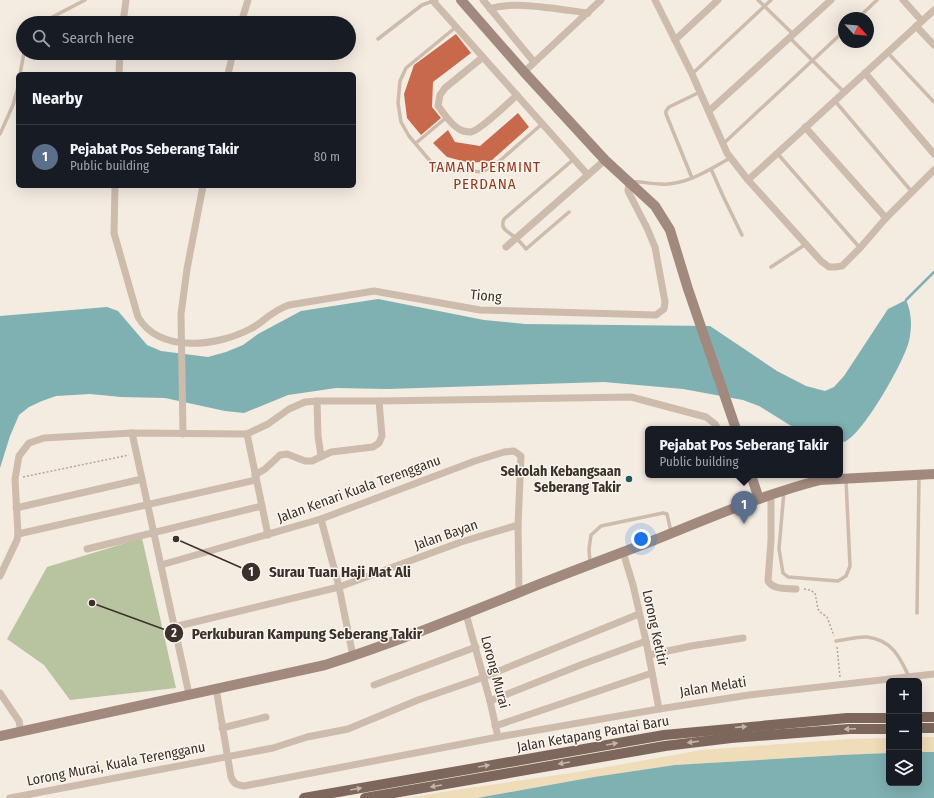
<!DOCTYPE html>
<html lang="en">
<head>
<meta charset="utf-8">
<style>
  :root { --surface:#171b24; --page:#20242c; --text:#f1f3f6; --muted:#9ea1a6; --line:#363941; --accent:#92aeb2 }
  body { margin:0; font-family:"Fira Sans Condensed",sans-serif; background:var(--page); color:var(--text) }
  .controls { position:absolute; right:12px; bottom:12px; display:grid; overflow:hidden; border-radius:6px; box-shadow:0 4px 16px #0002 }
  .controls button { width:36px; height:36px; display:grid; place-items:center; padding:0; border:0; border-bottom:1px solid var(--line); background:var(--surface); color:var(--text); font:20px sans-serif }
  .compass { position:absolute; left:838px; top:12px; width:36px; height:36px; border-radius:50%; background:var(--surface); box-shadow:0 4px 16px #0002; rotate:116deg }
  .you { position:absolute; left:641px; top:539px; width:14px; height:14px; margin:-10px; border:3px solid #fff; border-radius:50%; background:#1a73e8; box-shadow:0 0 0 6px #1a73e833 }
  .badge { display:grid; place-items:center; width:26px; height:26px; border-radius:50%; background:var(--accent); color:#fff; font-size:13px; font-weight:700 }
  .pin { position:absolute; translate:-50% -33px; filter:drop-shadow(0 1px 2px #0008) }
  .pin::after { content:''; position:absolute; top:21px; width:14px; height:12px; background:inherit; clip-path:polygon(0 0,100% 0,50% 100%) }
  .popup { position:absolute; left:645px; top:426px; width:198px; height:52px; box-sizing:border-box; display:grid; place-content:center; border-radius:6px; background:var(--surface); filter:drop-shadow(0 1px 3px #0005); font-size:13px; white-space:nowrap; color:var(--muted) }
  .popup b { font-size:15px; color:var(--text) }
  .popup::after { content:''; position:absolute; left:50%; top:100%; margin-left:-8px; border:8px solid transparent; border-top-color:var(--surface) }
  .list { margin:0; padding:0; list-style:none }
  h2 { display:flex; justify-content:space-between; align-items:center; height:52px; margin:0; padding:0 16px; font-size:17px }
  h2 small { font-size:13px; font-weight:400; color:var(--muted) }
  .list li { display:grid; grid-template-columns:26px 1fr auto; gap:12px; align-items:center; box-sizing:border-box; height:64px; padding:0 16px; border-top:1px solid var(--line) }
  .list b { display:block; font-size:15px; white-space:nowrap }
  .list p { margin:0; font-size:13px; white-space:nowrap; color:var(--muted) }
  .list em { font-size:13px; font-style:normal; color:var(--muted) }
  .icon { flex:none; width:22px; height:22px; fill:none; stroke:currentColor; stroke-width:2; stroke-linecap:round; stroke-linejoin:round }
  .map { position:relative; flex:none; width:934px; height:798px; overflow:hidden }
  .search { position:absolute; background:var(--surface); box-shadow:0 4px 16px #0002; left:16px; top:16px; width:340px; height:44px; display:flex; align-items:center; gap:10px; box-sizing:border-box; padding:0 14px; border-radius:22px; color:var(--muted); font-size:15px }
  .panel { position:absolute; background:var(--surface); box-shadow:0 4px 16px #0002; left:16px; top:72px; width:340px; height:116px; border-radius:6px }
  .map>svg:first-child { display:block }
</style>
</head>
<body>
<div class="map">
<svg width="934" height="798" viewBox="0 0 934 798">
  <rect width="100%" height="100%" fill="#f4ebe1"/>
  <polygon fill="#b8c4a0" points="142,538 176,688 70,700 44,665 7,639 47,567"/>
  <g fill="#efdcb8">
    <rect x="919" y="737" width="15" height="15"/>
    <polygon points="889,738 889,753 841,755 675,765 594,777 477,798 408,798 449,791 584,771 702,750 849,739"/>
  </g>
  <g fill="#7fb0b2">
    <path d="M378,299L484,320L525,324L710,326L777,371L806,386L825,391L834,387L844,376L888,309L906,300C912,313 912,327 909,341C904,362 864,432 846,441C846,442 840,442 840,443V429H796L759,406L743,400L683,389L604,382L388,389L336,388L288,395L244,413L225,411L165,398L121,397L90,394L56,396L42,401L29,407L19,415L10,436L0,468V316L107,307L118,311L147,345L161,351L208,357L226,352L243,345L258,334L301,311Z"/>
    <polygon points="919,752 934,752 934,798 477,798 594,777 675,765 841,755 889,753 889,783 919,783"/>
  </g>
  <g fill="none" stroke-linecap="round" stroke-linejoin="round">
    <polyline stroke="#7fb0b2" stroke-width="2.5" points="906,300 934,272"/>
  </g>
  <g fill="#c8694b">
    <polygon points="456,34 471,53 433,82 432,107 441,118 421,135 407,118 404,94 414,65"/>
    <polygon points="518,113 529,127 491,161 470,163 447,157 433,143 448,130 455,142 480,146"/>
  </g>
  <g fill="none" stroke-linecap="round" stroke-linejoin="round">
    <g stroke="#b9a596" stroke-width="1.5" stroke-dasharray="2 2" stroke-linecap="butt">
      <polyline points="23,477 129,455"/>
      <polyline points="804,589 810,590 815,593 818,609 820,612 827,617 834,636"/>
      <polyline points="837,647 840,677"/>
    </g>
    <g stroke="#cdbbac" stroke-width="3.5">
      <polyline points="758,0 793,34"/>
      <polyline points="858,18 877,0"/>
      <polyline points="41,23 85,0"/>
      <polyline points="456,27 406,68 400,81 398,103 401,122 409,136 431,162 436,167 444,168 482,172 496,164 542,124"/>
      <polyline points="790,38 844,92"/>
      <polyline points="378,39 422,5 433,1"/>
      <polyline points="887,52 934,102"/>
      <polyline points="20,74 24,53"/>
      <polyline points="692,74 771,0"/>
      <polyline points="835,101 912,192"/>
      <polyline points="0,134 13,105 18,87"/>
      <polyline points="416,143 447,117"/>
      <polyline points="723,144 844,31"/>
      <polyline points="777,153 860,248"/>
      <polyline points="711,169 723,196 742,235"/>
      <polyline points="692,178 666,114 666,111 669,107 700,92"/>
      <path d="M631,182C641,181 650,184 660,184C685,186 709,170 730,158"/>
      <path d="M569,212L526,249C523,245 520,242 517,239C510,232 499,230 504,219L574,159"/>
      <polyline points="771,267 806,244"/>
      <polyline points="784,491 779,549 783,573 788,577 838,581 846,576 850,566 846,480"/>
      <polyline points="590,563 589,549 591,535 601,526 663,513 667,514 671,532"/>
      <polyline points="917,613 919,476"/>
      <path d="M836,641C846,640 858,636 867,637C892,640 900,657 909,677"/>
    </g>
    <g stroke="#cdbbac" stroke-width="7">
      <polyline points="435,0 433,1 588,175"/>
      <polyline points="483,0 534,62"/>
      <polyline points="655,0 692,74 727,153 748,180 821,261 829,267 835,267 842,266 860,248 886,218 934,170"/>
      <polyline points="903,0 922,21"/>
      <path d="M490,9C513,0 562,10 588,13"/>
      <polyline points="123,23 126,0"/>
      <polyline points="241,23 248,0"/>
      <polyline points="916,26 934,45"/>
      <polyline points="675,40 718,0"/>
      <path d="M483,57L445,88L440,95L438,106C444,113 450,124 459,129C462,131 467,132 471,132C481,130 508,103 517,95"/>
      <polyline points="524,72 601,0"/>
      <polyline points="865,73 934,154"/>
      <polyline points="119,74 120,53"/>
      <polyline points="228,74 233,53"/>
      <polyline points="709,111 831,0"/>
      <polyline points="805,127 886,218"/>
      <polyline points="748,180 934,10"/>
      <path d="M115,186L114,233L138,317C160,354 218,346 250,329C259,325 266,317 275,312C279,309 284,307 289,305L374,291L480,310L656,315L664,309L665,302L655,247L647,228L628,191L629,182"/>
      <polyline points="506,247 605,160"/>
      <polyline points="317,401 318,436 321,456"/>
      <polyline points="132,433 189,694"/>
      <polyline points="183,434 181,314 187,269 203,186"/>
      <polyline points="247,434 268,535"/>
      <polyline points="255,475 265,469 280,455 287,454 305,461 312,461 331,452 373,447 379,443 382,436 379,401"/>
      <path d="M771,495V540L768,581C773,590 787,588 796,589"/>
      <polyline points="16,508 142,479"/>
      <polyline points="321,519 339,587 353,656"/>
      <polyline points="18,534 256,480"/>
      <polyline points="87,549 262,506"/>
      <polyline points="623,552 633,585 646,641 659,709"/>
      <polyline points="161,565 321,519 475,461 504,452 514,451 521,456 518,525 519,592"/>
      <polyline points="0,576 17,540 18,534 15,479 19,456 29,443 44,438 132,433 247,434 268,424 289,409 305,402 317,401 379,401 631,397 706,417 715,424 718,429"/>
      <polyline points="466,614 490,701 498,737"/>
      <polyline points="174,627 339,587 461,542 518,525"/>
      <polyline points="649,655 691,646 743,638"/>
      <polyline points="374,685 476,647"/>
      <path d="M216,688L231,777C234,784 237,785 244,786L498,737L659,709L749,695L934,674"/>
      <polyline points="0,693 19,721 21,732"/>
      <polyline points="490,701 583,664 646,641"/>
      <polyline points="495,726 652,673"/>
      <polyline points="222,728 266,717"/>
      <polyline points="10,798 273,748 307,737 348,729 418,700 484,677 639,614"/>
    </g>
    <g stroke="#a18a7d" stroke-width="10">
      <polyline points="461,0 524,72 605,160 655,206 670,230 688,289 736,429"/>
      <polyline points="751,475 759,499"/>
      <path d="M0,736L325,665C391,644 455,618 520,592C564,574 608,558 652,541C707,519 762,495 820,480L934,474"/>
    </g>
    <g stroke="#7d675c" stroke-width="10">
      <polyline points="919,717 934,717"/>
      <polyline points="919,728 934,728"/>
      <polyline points="304,798 664,735 847,718 889,718"/>
      <polyline points="365,798 665,746 731,738 849,729 889,729"/>
    </g>
  </g>
  <defs><path id="oneway-solid" d="M-6-.8H1V-3.2L6.5 0L1 3.2V.8H-6Z"/></defs>
  <g fill="#c2b5ac">
    <use href="#oneway-solid" transform="translate(741 727) rotate(-5)"/>
    <use href="#oneway-solid" transform="translate(850 729) rotate(178)"/>
    <use href="#oneway-solid" transform="translate(693 742) rotate(173)"/>
    <use href="#oneway-solid" transform="translate(612 744) rotate(-10)"/>
    <use href="#oneway-solid" transform="translate(564 763) rotate(170)"/>
    <use href="#oneway-solid" transform="translate(484 766) rotate(-10)"/>
    <use href="#oneway-solid" transform="translate(436 786) rotate(170)"/>
    <use href="#oneway-solid" transform="translate(356 789) rotate(-10)"/>
  </g>
  <circle fill="#1f5a5e" stroke="#fbf5ee" stroke-width="1.5" cx="629" cy="479" r="4"/>
  <g text-anchor="middle" dominant-baseline="central" stroke-width="3" stroke-linejoin="round" paint-order="stroke">
    <g font-size="14" fill="#3b302b" stroke="#fbf5ee">
      <text transform="translate(486 296) rotate(5)">Tiong</text>
      <text transform="translate(359 489) rotate(-20)">Jalan Kenari Kuala Terengganu</text>
      <text transform="translate(446 535) rotate(-19)">Jalan Bayan</text>
      <text transform="translate(655 628) rotate(78)">Lorong Ketitir</text>
      <text transform="translate(495 672) rotate(75)">Lorong Murai</text>
      <text transform="translate(713 687) rotate(-9)">Jalan Melati</text>
      <text transform="translate(593 734) rotate(-10)">Jalan Ketapang Pantai Baru</text>
      <text transform="translate(116 764) rotate(-11)">Lorong Murai, Kuala Terengganu</text>
    </g>
    <g font-size="14" font-weight="bold" fill="#3b302b" stroke="#fbf5ee" text-anchor="end">
      <text x="621" y="471">Sekolah Kebangsaan<tspan x="621" dy="16">Seberang Takir</tspan></text>
    </g>
    <g font-size="15" letter-spacing="1" fill="#8c3b22" stroke="#fbf5ee">
      <text x="485" y="167">TAMAN PERMINT<tspan x="485" dy="17">PERDANA</tspan></text>
    </g>
  </g>
  <path fill="none" stroke="#3b302b" stroke-width="1.5" d="M176 539L251 572M92 603L174 633"/>
  <g fill="#3b302b" stroke="#fbf5ee" stroke-width="1.5">
    <circle cx="176" cy="539" r="4"/>
    <circle cx="92" cy="603" r="4"/>
    <circle cx="251" cy="572" r="10"/>
    <circle cx="174" cy="633" r="10"/>
  </g>
  <g font-size="12" text-anchor="middle" font-weight="bold" fill="#fff">
    <text x="251" y="576">1</text>
    <text x="174" y="637">2</text>
  </g>
  <g font-size="15" text-anchor="middle" font-weight="bold" fill="#3b302b" stroke="#fbf5ee" stroke-width="3" stroke-linejoin="round" paint-order="stroke">
    <text x="340" y="577">Surau Tuan Haji Mat Ali</text>
    <text x="307" y="639">Perkuburan Kampung Seberang Takir</text>
  </g>
</svg>
<div class="controls">
<button>+</button>
<button>−</button>
<button><svg class="icon" aria-label="layers" viewBox="0 0 24 24"><path d="M12 4l9 5-9 5-9-5zM3 14l9 5 9-5"/></svg></button>
</div>
<svg class="compass" viewBox="-18 -18 36 36"><path d="M0-13l5 13h-10z" fill="#e53935"/><path d="M0 13l5-13h-10z" fill="#9ea1a6"/></svg>
<div class="you"></div>
<div class="pin badge" style="left:744px;top:524px;background:#5c6f8a">1</div>
<div class="popup"><b>Pejabat Pos Seberang Takir</b>Public building</div>
<div class="search"><svg class="icon" aria-label="search" viewBox="0 0 24 24"><circle cx="10" cy="10" r="6"/><path d="M15 15l6 6"/></svg>Search here</div>
<section class="panel">
<h2>Nearby<small></small></h2>
<ul class="list">
<li><span class="badge" style="background:#5c6f8a">1</span><div><b>Pejabat Pos Seberang Takir</b><p>Public building</p></div><em>80 m</em></li>
</ul>
</section>
</div>
</body>
</html>
